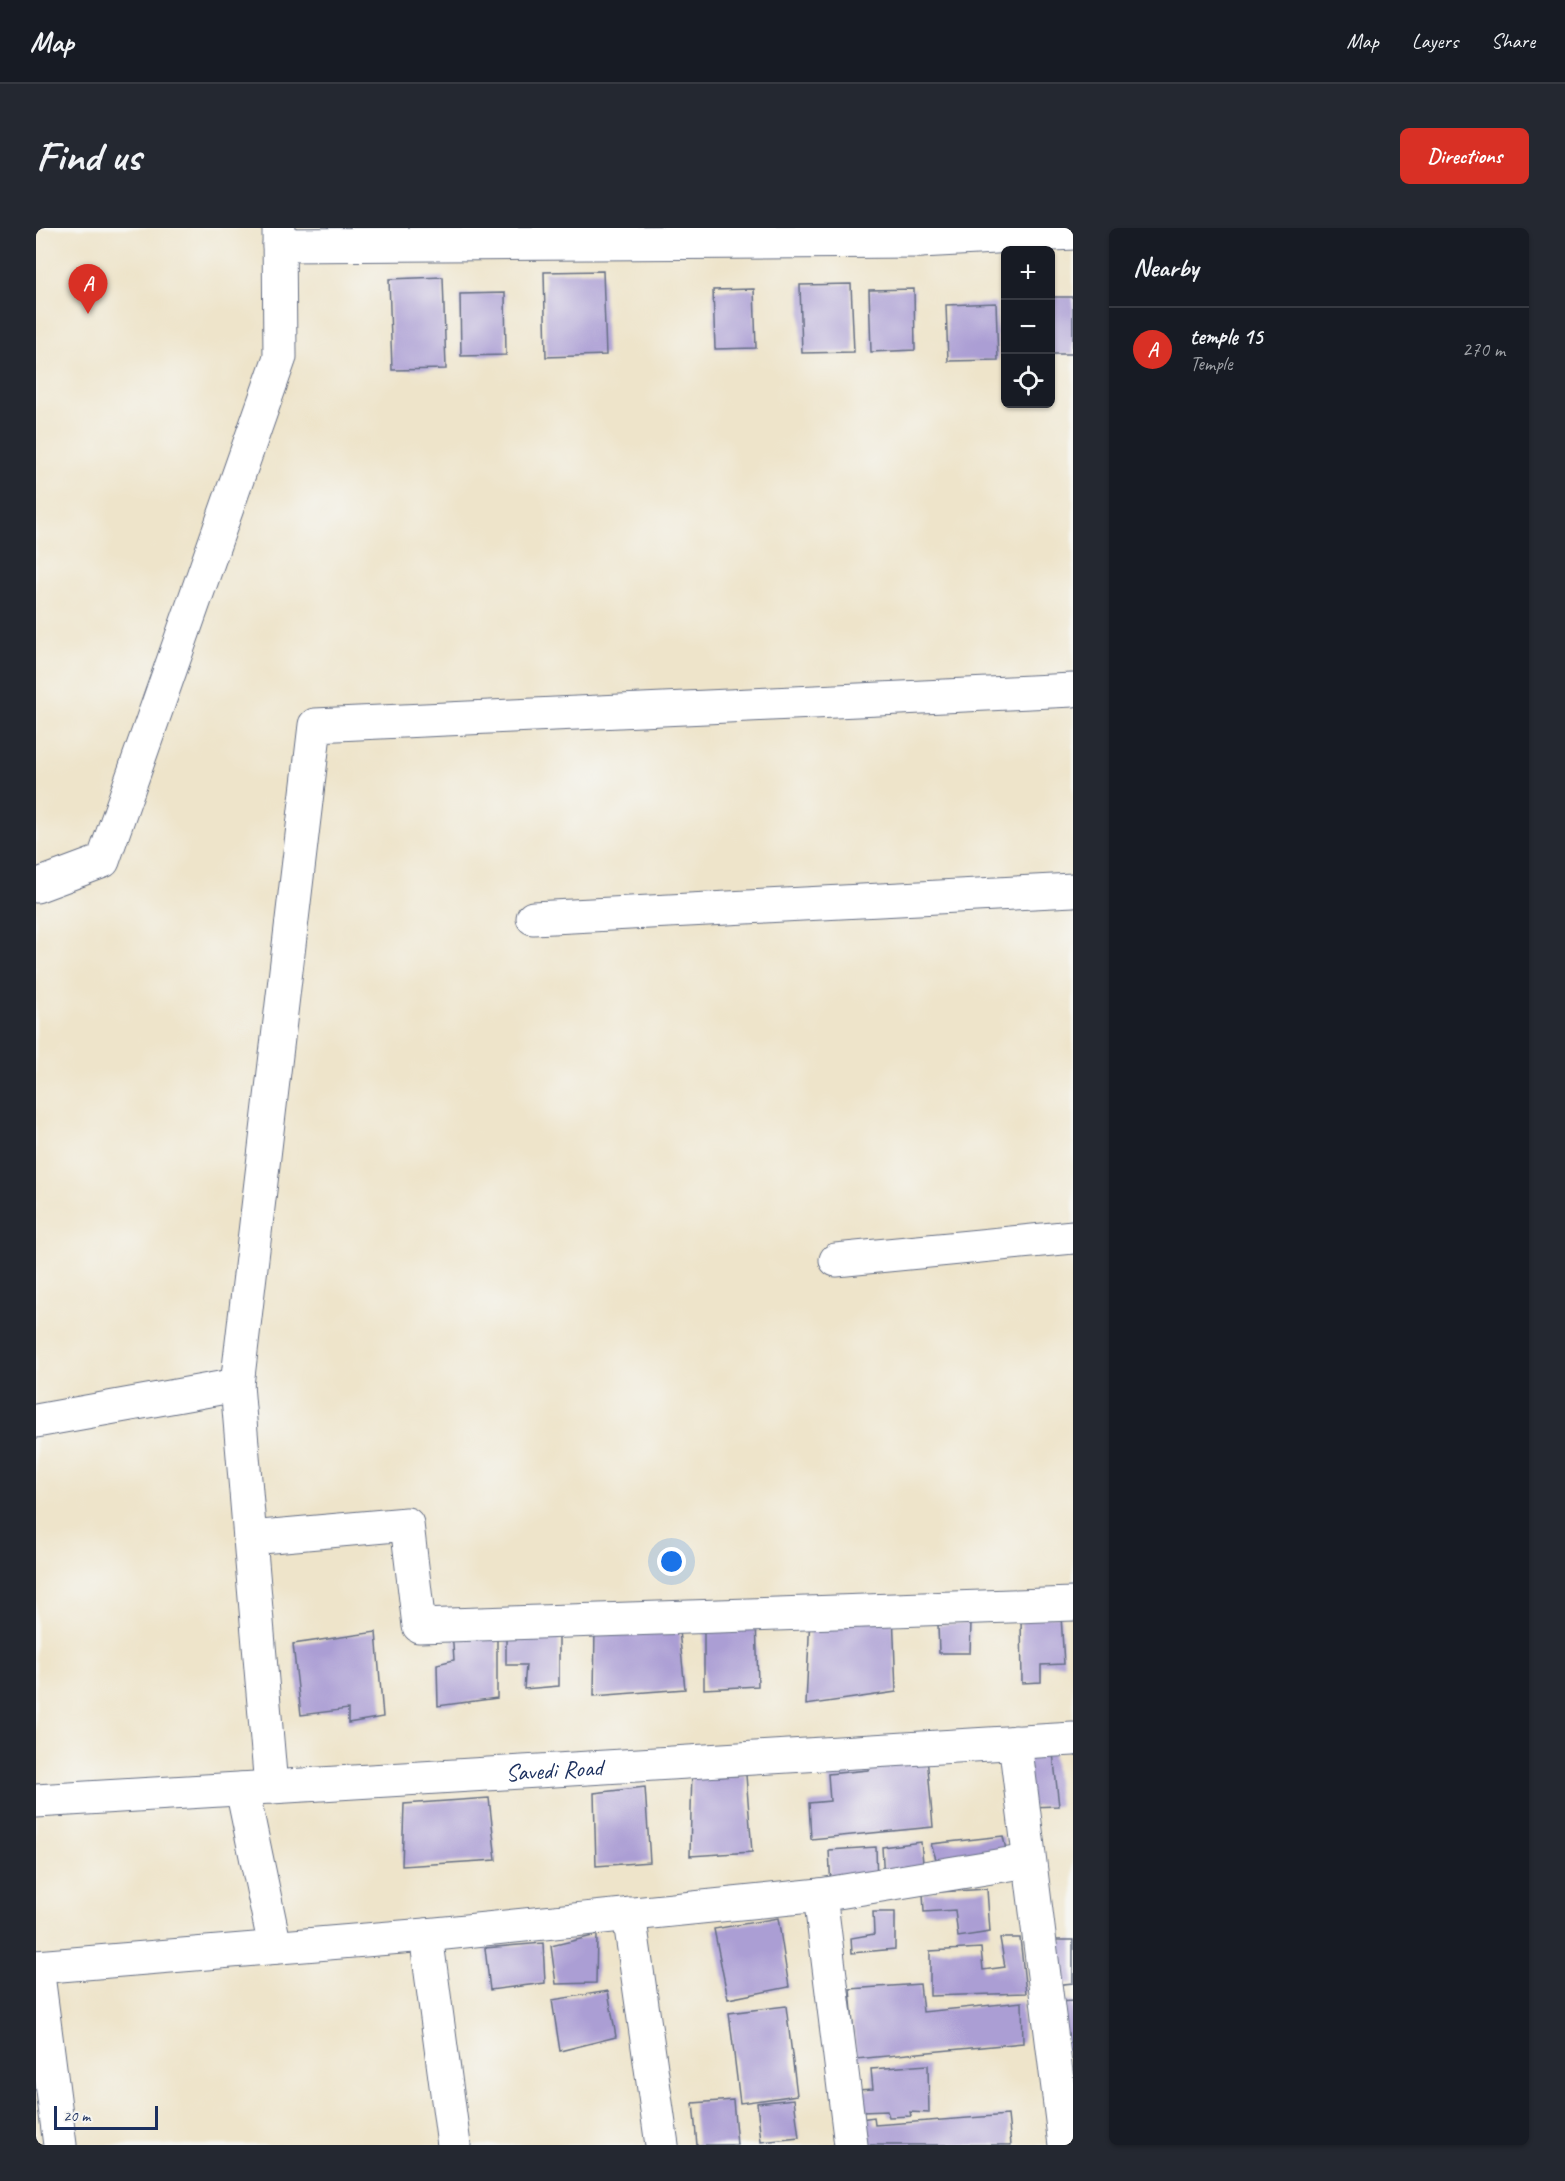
<!DOCTYPE html>
<html lang="en">
<head>
<meta charset="utf-8">
<style>
  :root { --surface:#171b24; --page:#242831; --text:#f1f3f6; --muted:#9ea1a6; --line:#363941; --accent:#d93025 }
  body { margin:0; font-family:Caveat,sans-serif; background:var(--page); color:var(--text) }
  .controls { position:absolute; right:18px; top:18px; display:grid; overflow:hidden; border-radius:9px; box-shadow:0 2px 4px #0004 }
  .controls button { width:54px; height:54px; display:grid; place-items:center; padding:0; border:0; border-bottom:2px solid var(--line); background:var(--surface); color:var(--text); font:30px sans-serif }
  .scale { position:absolute; left:18px; bottom:15px; width:104px; box-sizing:border-box; padding-left:6px; border:3px solid #1b2f5e; border-top:0; font-size:16px; line-height:21px; white-space:nowrap; color:#1b2f5e; -webkit-text-stroke:4px #f6f6f2; paint-order:stroke }
  .you { position:absolute; left:636px; top:1334px; width:21px; height:21px; margin:-15px; border:4px solid #fff; border-radius:50%; background:#1a73e8; box-shadow:0 0 0 9px #1a73e833 }
  .badge { display:grid; place-items:center; width:39px; height:39px; border-radius:50%; background:var(--accent); color:#fff; font-size:20px; font-weight:700 }
  .pin { position:absolute; translate:-50% -50px; filter:drop-shadow(0 2px 3px #0008) }
  .pin::after { content:''; position:absolute; top:32px; width:21px; height:18px; background:inherit; clip-path:polygon(0 0,100% 0,50% 100%) }
  .list { margin:0; padding:0; list-style:none }
  h2 { display:flex; justify-content:space-between; align-items:center; height:78px; margin:0; padding:0 24px; font-size:26px }
  h2 small { font-size:20px; font-weight:400; color:var(--muted) }
  .list li { display:grid; grid-template-columns:39px 1fr auto; gap:18px; align-items:center; box-sizing:border-box; height:84px; padding:0 24px; border-top:2px solid var(--line) }
  .list b { display:block; font-size:22px; white-space:nowrap }
  .list p { margin:0; font-size:20px; white-space:nowrap; color:var(--muted) }
  .list em { font-size:20px; font-style:normal; color:var(--muted) }
  .icon { flex:none; width:33px; height:33px; fill:none; stroke:currentColor; stroke-width:2; stroke-linecap:round; stroke-linejoin:round }
  .map { position:relative; flex:none; width:1037px; height:1917px; overflow:hidden; border-radius:9px }
  header { display:flex; align-items:center; gap:36px; box-sizing:border-box; height:84px; padding:0 30px; background:var(--surface); border-bottom:2px solid var(--line) }
  header strong { font-size:28px }
  nav { display:flex; gap:33px; margin-inline-start:auto; font-size:21px }
  .intro { display:flex; align-items:center; justify-content:space-between; box-sizing:border-box; height:144px; padding:0 36px }
  h1 { margin:0; font-size:42px }
  .button { padding:15px 27px; border-radius:9px; background:var(--accent); color:#fff; font-size:21px; font-weight:700 }
  main { display:flex; gap:36px; padding:0 36px }
  aside { flex:1; background:var(--surface); border-radius:9px; box-shadow:0 2px 4px #0004 }
  .map>svg:first-child { display:block }
</style>
</head>
<body>
<header>
<strong>Map</strong>
<nav><a>Map</a><a>Layers</a><a>Share</a></nav>
</header>
<div class="intro"><h1>Find us</h1><a class="button">Directions</a></div>
<main>
<div class="map">
<svg width="1037" height="1917" viewBox="0 0 1037 1917">
  <rect width="100%" height="100%" fill="#f6f6f2"/>
  <filter id="ink" filterUnits="userSpaceOnUse"><feTurbulence type="fractalNoise" baseFrequency=".0167" numOctaves="2"/><feDisplacementMap in="SourceGraphic" scale="12" xChannelSelector="R" yChannelSelector="G"/><feConvolveMatrix kernelMatrix="1 2 1 2 8 2 1 2 1" color-interpolation-filters="sRGB"/></filter>
  <filter id="wash" filterUnits="userSpaceOnUse"><feTurbulence type="fractalNoise" baseFrequency=".008" numOctaves="4" result="noise"/><feDisplacementMap in="SourceGraphic" scale="24" xChannelSelector="R" yChannelSelector="G"/><feGaussianBlur stdDeviation="1.35" result="paint"/><feColorMatrix in="noise" values="0 0 0 0 0 0 0 0 0 0 0 0 0 0 0 0 0 1.4 0 .05"/><feComposite in="paint" operator="in"/></filter>
  <g filter="url(#wash)">
    <rect width="100%" height="100%" fill="#eee4ca"/>
    <g id="blocks">
      <g fill="#ab9ed4">
        <polygon points="567,43 570,127 510,129 508,44"/>
        <polygon points="407,49 410,141 356,142 353,51"/>
        <polygon points="815,56 818,124 766,125 764,57"/>
        <polygon points="718,61 720,120 679,121 677,62"/>
        <polygon points="878,61 879,122 835,124 833,62"/>
        <polygon points="469,65 470,127 425,128 424,66"/>
        <rect x="1014" y="69" width="23" height="57"/>
        <polygon points="960,75 962,132 912,133 910,77"/>
        <polygon points="857,1384 860,1464 770,1477 774,1387"/>
        <polygon points="1025,1388 1028,1436 1005,1437 1005,1454 986,1455 985,1389"/>
        <polygon points="720,1390 722,1458 668,1461 668,1392"/>
        <polygon points="642,1393 649,1461 558,1468 559,1398"/>
        <polygon points="935,1394 934,1425 903,1425 902,1397"/>
        <polygon points="461,1400 461,1470 402,1478 401,1436 418,1432 416,1402"/>
        <polygon points="523,1400 523,1458 488,1461 490,1437 470,1437 470,1405"/>
        <polygon points="340,1404 347,1489 312,1495 312,1481 265,1487 257,1416"/>
        <polygon points="1017,1525 1023,1578 992,1579 988,1528"/>
        <polygon points="891,1528 897,1599 775,1611 773,1575 794,1573 792,1546 832,1542 835,1530"/>
        <polygon points="681,1535 684,1549 710,1547 716,1624 654,1628 656,1539"/>
        <polygon points="609,1559 614,1634 560,1638 558,1565"/>
        <polygon points="453,1570 460,1632 366,1638 368,1576"/>
        <polygon points="967,1608 972,1631 904,1643 895,1616"/>
        <polygon points="885,1614 888,1645 848,1651 846,1619"/>
        <polygon points="840,1619 841,1658 795,1661 793,1622"/>
        <polygon points="951,1661 954,1704 922,1709 919,1682 888,1684 887,1665"/>
        <polygon points="837,1684 859,1684 859,1721 816,1725 815,1710 838,1706"/>
        <polygon points="742,1690 753,1759 692,1771 678,1701"/>
        <polygon points="561,1707 560,1755 520,1756 515,1718"/>
        <polygon points="964,1710 984,1710 990,1765 894,1768 894,1723 945,1720 947,1742 969,1739"/>
        <polygon points="1020,1712 1037,1712 1037,1755 1018,1757"/>
        <polygon points="507,1715 509,1755 454,1762 449,1720"/>
        <polygon points="884,1756 887,1784 986,1774 987,1815 820,1831 814,1761"/>
        <polygon points="572,1763 580,1809 524,1823 516,1772"/>
        <polygon points="1037,1773 1037,1822 1022,1823 1020,1774"/>
        <polygon points="750,1778 761,1867 704,1875 693,1785"/>
        <polygon points="892,1837 893,1885 874,1884 875,1888 853,1889 851,1883 825,1884 821,1862 837,1861 835,1841"/>
        <polygon points="758,1871 763,1910 725,1914 721,1875"/>
        <polygon points="697,1872 701,1917 661,1917 657,1875"/>
        <polygon points="972,1887 975,1917 822,1917 818,1892 838,1889 839,1897"/>
      </g>
    </g>
  </g>
  <g filter="url(#ink)">
    <use href="#blocks" fill-opacity="0" stroke="#656e84" stroke-width="1.5"/>
    <g fill="none" stroke-linecap="round" stroke-linejoin="round">
      <g stroke="#656e84" stroke-width="35">
        <g id="minor">
          <polyline points="884,0 884,13 1037,5"/>
          <polyline points="243,17 884,13"/>
          <polyline points="0,658 67,633 244,129 243,0"/>
          <polyline points="497,690 1037,662"/>
          <polyline points="800,1032 1037,1009"/>
          <polyline points="201,1157 279,497 1037,462"/>
          <polyline points="0,1193 201,1157 235,1559"/>
          <polyline points="214,1310 371,1296 383,1398 1037,1376"/>
          <polyline points="979,1514 1029,1917"/>
          <polyline points="206,1561 239,1719"/>
          <path id="s1" d="M0,1573L1037,1511"/>
          <polyline points="784,1667 815,1917"/>
          <polyline points="593,1686 626,1917"/>
          <polyline points="390,1707 418,1917"/>
          <polyline points="0,1739 390,1707 784,1667 992,1633"/>
          <polyline points="1,1739 24,1917"/>
        </g>
      </g>
      <use href="#minor" stroke="#fff" stroke-width="33"/>
    </g>
  </g>
  <g text-anchor="middle" dominant-baseline="central" stroke-width="4.5" stroke-linejoin="round" paint-order="stroke">
    <g font-size="24" fill="#1b2f5e" stroke="#f6f6f2">
      <text stroke="none"><textPath href="#s1" startOffset="519">Savedi Road</textPath></text>
    </g>
  </g>
</svg>
<div class="controls">
<button>+</button>
<button>−</button>
<button><svg class="icon" aria-label="locate" viewBox="0 0 24 24"><circle cx="12" cy="12" r="6"/><path d="M12 2v4M12 18v4M2 12h4M18 12h4"/></svg></button>
</div>
<div class="scale">20 m</div>
<div class="you"></div>
<div class="pin badge" style="left:52px;top:86px">A</div>
</div>
<aside>
<h2>Nearby<small></small></h2>
<ul class="list">
<li><span class="badge">A</span><div><b>temple 15</b><p>Temple</p></div><em>270 m</em></li>
</ul>
</aside>
</main>
</body>
</html>
